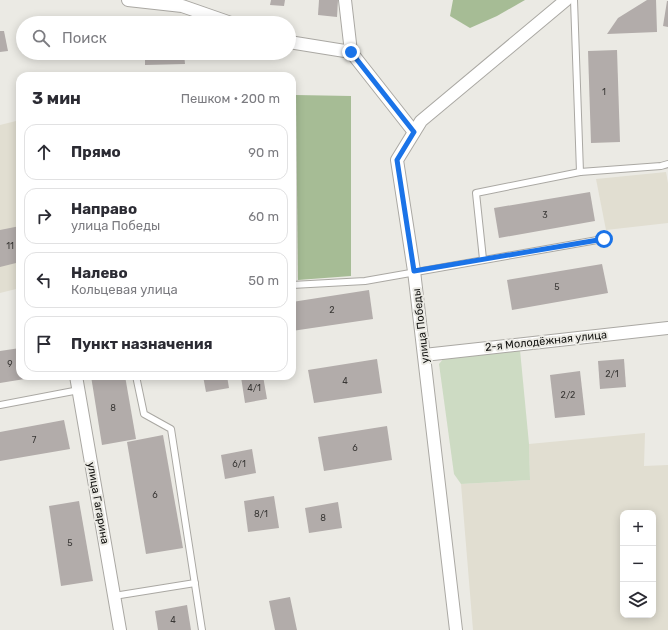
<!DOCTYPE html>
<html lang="ru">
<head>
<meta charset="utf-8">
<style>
  :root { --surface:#fff; --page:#f7f7f7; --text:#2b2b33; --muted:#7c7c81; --line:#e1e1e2 }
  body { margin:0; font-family:Rubik,sans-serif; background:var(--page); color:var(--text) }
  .controls { position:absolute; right:12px; bottom:12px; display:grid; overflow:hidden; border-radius:8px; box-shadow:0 2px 10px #0003 }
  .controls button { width:36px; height:36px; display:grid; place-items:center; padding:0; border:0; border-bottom:1px solid var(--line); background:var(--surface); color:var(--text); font:20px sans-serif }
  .stop { position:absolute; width:12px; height:12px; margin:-9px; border:3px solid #1a73e8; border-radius:50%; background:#fff }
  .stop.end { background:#1a73e8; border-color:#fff; box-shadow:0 1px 4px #0008 }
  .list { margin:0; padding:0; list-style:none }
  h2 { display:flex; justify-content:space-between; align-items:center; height:52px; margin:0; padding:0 16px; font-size:17px }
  h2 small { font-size:13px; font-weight:400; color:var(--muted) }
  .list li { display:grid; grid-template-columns:26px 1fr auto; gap:12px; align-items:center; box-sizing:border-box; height:56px; margin:0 8px 8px; padding:0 8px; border:1px solid var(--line); border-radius:12px }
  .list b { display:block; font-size:15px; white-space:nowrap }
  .list p { margin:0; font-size:13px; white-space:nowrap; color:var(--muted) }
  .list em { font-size:13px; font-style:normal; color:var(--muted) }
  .icon { flex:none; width:22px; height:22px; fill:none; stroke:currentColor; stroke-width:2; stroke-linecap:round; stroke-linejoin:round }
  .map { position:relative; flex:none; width:668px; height:630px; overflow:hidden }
  .search { position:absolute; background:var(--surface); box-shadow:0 2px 10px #0003; left:16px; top:16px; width:280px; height:44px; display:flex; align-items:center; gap:10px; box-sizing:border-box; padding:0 14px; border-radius:22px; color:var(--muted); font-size:15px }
  .panel { position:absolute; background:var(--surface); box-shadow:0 2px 10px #0003; left:16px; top:72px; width:280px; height:308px; border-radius:12px }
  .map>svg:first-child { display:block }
</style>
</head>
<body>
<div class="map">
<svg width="668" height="630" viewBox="0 0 668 630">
  <rect width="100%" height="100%" fill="#ebeae4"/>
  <g fill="#e1ded1" fill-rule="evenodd">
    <polygon points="20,120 20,288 0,293 0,125"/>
    <polygon points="666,172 668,183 668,223 606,230 596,179"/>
    <polygon points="292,230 296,296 292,296"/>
    <path d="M645,433L644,466L668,465V630H473L461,484L530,480L529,444ZM623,513H653V615H623Z"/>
  </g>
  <polygon fill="#cddbc3" points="520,350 529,444 530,480 461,484 454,474 439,364 444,358"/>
  <g fill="#a6bc95">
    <polygon points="453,0 525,0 497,16 470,28 450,16"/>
    <polygon points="296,95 351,96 351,276 298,280"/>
  </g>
  <g fill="#b2acaa">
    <polygon points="271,0 285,0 284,6 270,5"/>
    <polygon points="319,0 338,0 337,17 318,15"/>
    <polygon points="647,0 656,0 657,32 607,34 618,18"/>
    <polygon points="667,1 668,1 668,27 663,26"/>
    <polygon points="0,31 4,31 8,51 0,52"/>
    <polygon points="617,50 620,142 591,143 588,51"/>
    <polygon points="145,53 184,53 185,64 145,65"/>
    <polygon points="590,192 595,221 499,238 494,208"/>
    <polygon points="20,226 20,262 0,267 0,230"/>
    <polygon points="602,264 608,293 512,310 507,280"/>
    <polygon points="369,290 373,319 292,331 292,302"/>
    <polygon points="20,348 20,376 37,377 0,383 0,351"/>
    <polygon points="377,359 382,393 314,403 308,370"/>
    <polygon points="624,359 626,387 600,389 598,361"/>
    <polygon points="580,371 585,415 555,418 550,375"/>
    <polygon points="91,376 125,376 136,439 102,445"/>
    <polygon points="203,376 227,376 229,388 206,392"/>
    <polygon points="252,376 263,376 267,399 245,403 241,377"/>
    <polygon points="64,420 70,449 0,461 0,432"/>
    <polygon points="387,426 392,460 324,471 318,437"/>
    <polygon points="163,435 183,548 146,554 127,442"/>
    <polygon points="252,449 256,473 225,479 221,455"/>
    <polygon points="274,496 279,528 248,532 244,501"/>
    <polygon points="79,501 93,581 61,586 49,506"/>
    <polygon points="338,502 342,528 309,533 305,508"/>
    <polygon points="290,597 297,630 275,630 269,601"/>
    <polygon points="187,605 191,630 158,630 155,611"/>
  </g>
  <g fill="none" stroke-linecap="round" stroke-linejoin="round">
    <g stroke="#aaa8a3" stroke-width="8">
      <g id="lane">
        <polyline points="574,0 580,172"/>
        <polyline points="483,259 476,193 580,172 661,166 668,164"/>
        <polyline points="292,285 365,281 603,239"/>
        <polyline points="136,376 144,414 171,429 202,630"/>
        <polyline points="0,405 79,390"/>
        <polyline points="114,596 195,583"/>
      </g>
    </g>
    <g stroke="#aaa8a3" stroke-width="14">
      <g id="street">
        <polyline points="128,0 182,6 231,23"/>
        <polyline points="345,0 351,52"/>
        <polyline points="289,42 351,52 414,132"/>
        <polyline points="424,355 668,328"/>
        <polyline points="76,376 120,630"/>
        <polyline points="456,630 414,271 397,160 421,121 566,0"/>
      </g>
    </g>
    <use href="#lane" stroke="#fff" stroke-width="6"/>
    <use href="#street" stroke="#fff" stroke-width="12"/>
  </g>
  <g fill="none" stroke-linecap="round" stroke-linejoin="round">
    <polyline stroke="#1a73e8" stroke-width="5" points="351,52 414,132 397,160 414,271 604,239"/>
  </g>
  <g text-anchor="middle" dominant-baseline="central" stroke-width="4" stroke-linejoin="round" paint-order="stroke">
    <g font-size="9" fill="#3a3836">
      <text x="604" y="92">1</text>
      <text x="545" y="215">3</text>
      <text x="10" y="246">11</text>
      <text x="557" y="287">5</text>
      <text x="332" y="310">2</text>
      <text x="10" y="364">9</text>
      <text x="612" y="374">2/1</text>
      <text x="345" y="381">4</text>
      <text x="254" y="388">4/1</text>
      <text x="568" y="395">2/2</text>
      <text x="113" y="408">8</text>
      <text x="34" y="440">7</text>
      <text x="355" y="448">6</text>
      <text x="239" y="464">6/1</text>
      <text x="155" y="495">6</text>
      <text x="261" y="514">8/1</text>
      <text x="323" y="518">8</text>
      <text x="70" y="543">5</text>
      <text x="173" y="620">4</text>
    </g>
    <g font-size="11" fill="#121210" stroke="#ebeae4">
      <text transform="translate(421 326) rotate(-97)">улица Победы</text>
      <text transform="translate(546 341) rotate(-6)">2-я Молодёжная улица</text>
      <text transform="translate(98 503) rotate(80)">улица Гагарина</text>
    </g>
  </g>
</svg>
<div class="controls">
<button>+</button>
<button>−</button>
<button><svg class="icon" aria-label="layers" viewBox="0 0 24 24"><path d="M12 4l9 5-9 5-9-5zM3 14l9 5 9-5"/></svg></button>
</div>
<div class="stop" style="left:604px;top:239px"></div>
<div class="stop end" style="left:351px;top:52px"></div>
<div class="search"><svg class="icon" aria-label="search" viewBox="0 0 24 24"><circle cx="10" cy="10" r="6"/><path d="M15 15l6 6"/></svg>Поиск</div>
<section class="panel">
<h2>3 мин<small>Пешком · 200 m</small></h2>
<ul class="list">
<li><svg class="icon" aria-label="ahead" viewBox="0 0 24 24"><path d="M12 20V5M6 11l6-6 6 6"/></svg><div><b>Прямо</b></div><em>90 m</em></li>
<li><svg class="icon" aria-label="right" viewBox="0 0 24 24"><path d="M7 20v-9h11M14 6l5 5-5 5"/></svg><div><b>Направо</b><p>улица Победы</p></div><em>60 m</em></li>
<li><svg class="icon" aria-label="left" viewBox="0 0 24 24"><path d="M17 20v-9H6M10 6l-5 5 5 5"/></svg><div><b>Налево</b><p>Кольцевая улица</p></div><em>50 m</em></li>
<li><svg class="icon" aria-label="arrive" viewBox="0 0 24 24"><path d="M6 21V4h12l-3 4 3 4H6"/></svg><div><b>Пункт назначения</b></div></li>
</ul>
</section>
</div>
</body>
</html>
